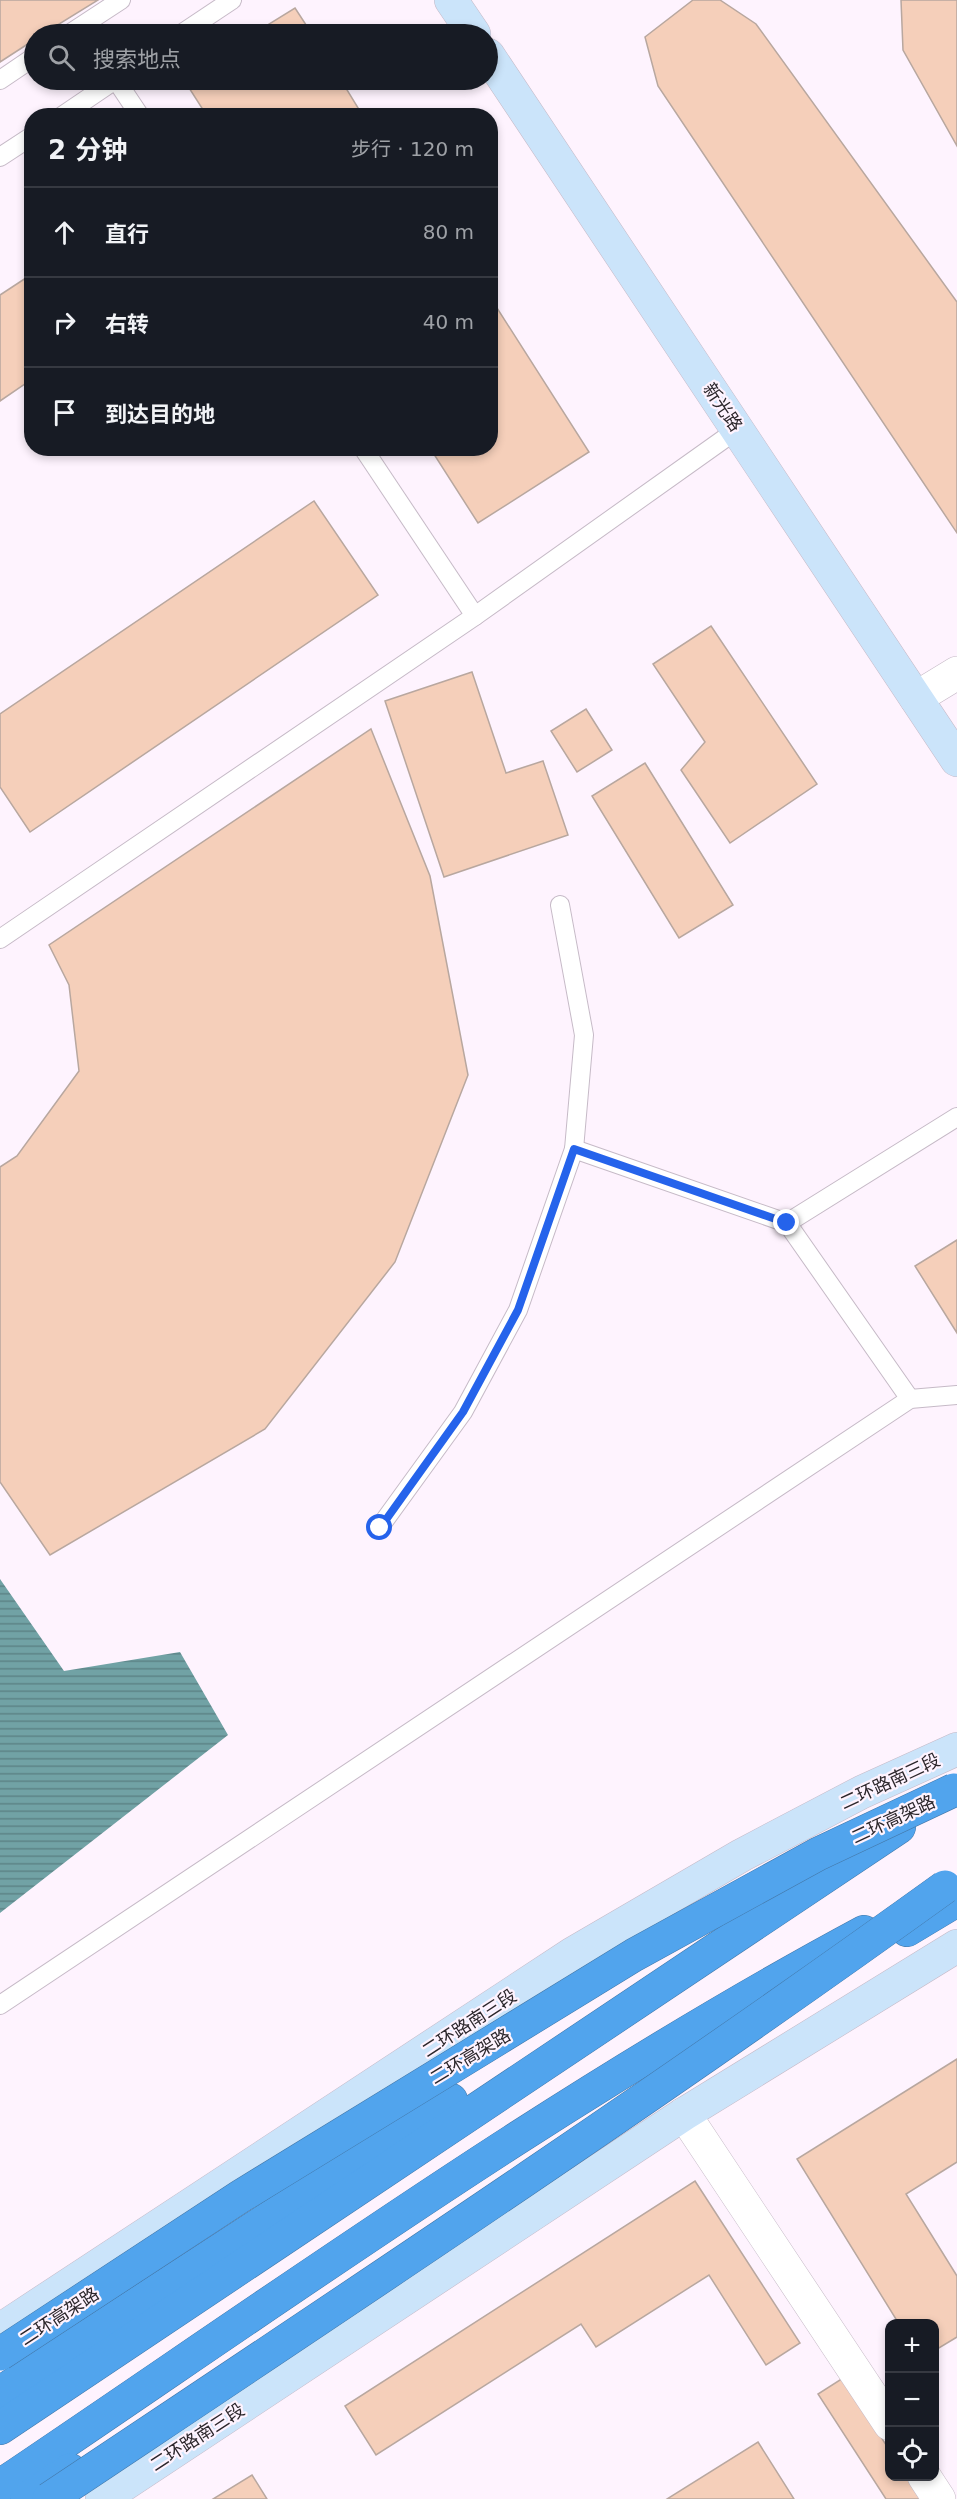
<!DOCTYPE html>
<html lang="zh">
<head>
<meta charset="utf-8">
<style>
  :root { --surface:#171b24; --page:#242831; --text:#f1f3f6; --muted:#9ea1a6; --line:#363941 }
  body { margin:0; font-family:"DejaVu Sans","Noto Sans SC",sans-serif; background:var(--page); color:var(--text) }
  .controls { position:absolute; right:18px; bottom:18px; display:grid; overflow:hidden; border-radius:12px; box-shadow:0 3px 9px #0003 }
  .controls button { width:54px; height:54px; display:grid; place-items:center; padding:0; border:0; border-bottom:2px solid var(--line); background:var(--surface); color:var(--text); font:30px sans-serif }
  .stop { position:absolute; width:18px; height:18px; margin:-14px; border:4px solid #2563eb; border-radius:50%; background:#fff }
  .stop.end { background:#2563eb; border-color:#fff; box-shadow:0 2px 6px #0008 }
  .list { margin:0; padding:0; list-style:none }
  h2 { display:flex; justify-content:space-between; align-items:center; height:78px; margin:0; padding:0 24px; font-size:26px }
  h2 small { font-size:20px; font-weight:400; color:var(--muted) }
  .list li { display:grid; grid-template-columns:39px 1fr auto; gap:18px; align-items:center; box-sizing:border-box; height:90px; padding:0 24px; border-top:2px solid var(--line) }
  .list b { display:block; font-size:22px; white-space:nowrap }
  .list em { font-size:20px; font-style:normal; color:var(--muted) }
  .icon { flex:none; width:33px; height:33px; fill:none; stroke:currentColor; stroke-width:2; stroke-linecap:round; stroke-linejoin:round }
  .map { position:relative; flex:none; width:957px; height:2499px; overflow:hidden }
  .search { position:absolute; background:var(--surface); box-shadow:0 3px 9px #0003; left:24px; top:24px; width:474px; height:66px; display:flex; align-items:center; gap:15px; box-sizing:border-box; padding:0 21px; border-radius:33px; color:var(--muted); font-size:22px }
  .panel { position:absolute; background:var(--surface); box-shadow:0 3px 9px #0003; left:24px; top:108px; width:474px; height:348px; border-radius:24px }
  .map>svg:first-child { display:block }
</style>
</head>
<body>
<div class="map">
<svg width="957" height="2499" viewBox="0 0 957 2499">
  <defs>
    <pattern id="water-rules" width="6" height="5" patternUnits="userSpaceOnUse" patternTransform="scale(1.5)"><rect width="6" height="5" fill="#71a2a5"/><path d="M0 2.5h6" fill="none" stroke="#5d8487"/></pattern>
  </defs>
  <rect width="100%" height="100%" fill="#fef3fe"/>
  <polygon fill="url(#water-rules)" points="0,1579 64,1671 180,1652 228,1735 0,1913"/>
  <g fill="#f5cfba" stroke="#b8a79f" stroke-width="1.5">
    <polygon points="0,0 98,0 43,34 34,34 34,40 0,62"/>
    <polygon points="693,0 720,0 756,24 957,302 957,533 658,86 645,37"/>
    <polygon points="901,0 957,0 957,146 903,50"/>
    <polygon points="295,8 312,34 253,34"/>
    <polygon points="184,80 341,80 363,116 207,116"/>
    <polygon points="32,274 32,379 0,401 0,295"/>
    <polygon points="490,297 589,452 478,523 430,448 490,448"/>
    <polygon points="314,501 378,595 30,832 0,787 0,714"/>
    <polygon points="711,626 817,784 730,843 681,770 705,742 653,664"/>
    <polygon points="472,672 506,773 543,761 568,835 444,877 385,701"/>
    <polygon points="586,709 612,750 577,772 551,731"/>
    <polygon points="371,729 430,876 468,1075 395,1262 265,1429 50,1555 0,1482 0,1167 17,1156 79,1071 69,985 49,945"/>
    <polygon points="645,763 733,905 679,938 592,796"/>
    <polygon points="957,1240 957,1333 915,1266"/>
    <polygon points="957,2059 957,2162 906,2194 957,2276 957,2337 934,2351 934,2324 899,2324 797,2159"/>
    <polygon points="695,2181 800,2343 766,2365 709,2275 596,2347 581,2324 376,2455 345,2406"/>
    <polygon points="843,2378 890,2451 890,2476 906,2476 920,2499 886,2499 818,2394"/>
    <polygon points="758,2442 794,2499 667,2499"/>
    <polygon points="252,2475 267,2499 213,2499"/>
  </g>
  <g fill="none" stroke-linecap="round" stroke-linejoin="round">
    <g stroke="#c6bac7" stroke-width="20">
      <g id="lane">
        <polyline points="69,34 121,0"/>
        <polyline points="181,34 232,0"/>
        <polyline points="0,80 34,57"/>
        <polyline points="116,80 140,116"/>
        <polyline points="62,116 115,80"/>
        <polyline points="0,157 32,136"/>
        <polyline points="363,448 475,616"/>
        <polyline points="560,905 584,1035 574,1149"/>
        <polyline points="0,939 475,616 738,429"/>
        <polyline points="787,1223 910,1399"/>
        <polyline points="379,1528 463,1412 518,1310 574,1149 787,1223 957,1117"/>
        <polyline points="0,2005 910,1399 957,1395"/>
      </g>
    </g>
    <g stroke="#c6bac7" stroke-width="34">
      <g id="street">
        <polyline points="916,698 957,673"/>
        <polyline points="684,2114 890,2424"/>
        <polyline points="924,2476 939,2499"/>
      </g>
    </g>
    <g stroke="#c6bac7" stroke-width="34">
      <g id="secondary">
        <polyline points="451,0 474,34"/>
        <polyline points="488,55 957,760"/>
        <polyline points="0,2330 572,1954 742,1855 862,1792 957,1749"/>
        <polyline points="102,2499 684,2114 957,1946"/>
      </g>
    </g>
    <g stroke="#4478a9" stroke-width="34">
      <g id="highway">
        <polyline points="907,1930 957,1900"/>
        <polyline points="0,2393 451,2100"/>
        <polyline points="0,2428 899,1827"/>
        <path d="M0,2486C284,2295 562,2094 864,1932"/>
        <polyline points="27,2499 70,2470"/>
      </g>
    </g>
    <use href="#lane" stroke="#fff" stroke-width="18"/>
    <use href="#street" stroke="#fff" stroke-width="33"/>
    <use href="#secondary" stroke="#cbe4fa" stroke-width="33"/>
    <use href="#highway" stroke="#51a4ed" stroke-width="33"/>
    <g stroke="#4478a9" stroke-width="34" stroke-linecap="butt">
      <g id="highway-bridge">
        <polyline points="0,2354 241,2196 634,1955 818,1854 954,1790"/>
        <path d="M49,2499C350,2298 651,2099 945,1887"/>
      </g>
    </g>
    <use href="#highway-bridge" stroke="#51a4ed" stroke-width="33"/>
  </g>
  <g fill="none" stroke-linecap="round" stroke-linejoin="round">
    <polyline stroke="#2563eb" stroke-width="8" points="380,1528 463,1412 518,1310 574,1149 787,1223"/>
  </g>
  <g text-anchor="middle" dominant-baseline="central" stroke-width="4.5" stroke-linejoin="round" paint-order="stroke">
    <g font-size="18" fill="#2c272c" stroke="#fef3fe">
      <text transform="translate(723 407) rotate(56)">新光路</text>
      <text transform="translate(890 1781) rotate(-25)">二环路南三段</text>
      <text transform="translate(893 1819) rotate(-25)">二环高架路</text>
      <text transform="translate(469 2023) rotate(-33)">二环路南三段</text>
      <text transform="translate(470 2056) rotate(-31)">二环高架路</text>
      <text transform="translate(59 2316) rotate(-33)">二环高架路</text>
      <text transform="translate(197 2437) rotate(-33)">二环路南三段</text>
    </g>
  </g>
</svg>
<div class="controls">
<button>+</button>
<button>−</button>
<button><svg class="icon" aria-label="locate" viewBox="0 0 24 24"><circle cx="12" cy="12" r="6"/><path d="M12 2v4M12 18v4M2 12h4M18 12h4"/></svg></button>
</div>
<div class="stop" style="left:380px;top:1528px"></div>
<div class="stop end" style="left:787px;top:1223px"></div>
<div class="search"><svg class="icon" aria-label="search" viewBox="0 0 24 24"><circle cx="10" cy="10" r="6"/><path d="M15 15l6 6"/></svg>搜索地点</div>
<section class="panel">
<h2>2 分钟<small>步行 · 120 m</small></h2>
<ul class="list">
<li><svg class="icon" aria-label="ahead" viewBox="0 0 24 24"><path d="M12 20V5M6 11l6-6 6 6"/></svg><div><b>直行</b></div><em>80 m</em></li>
<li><svg class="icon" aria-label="right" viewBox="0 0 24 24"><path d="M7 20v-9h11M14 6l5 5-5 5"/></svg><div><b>右转</b></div><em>40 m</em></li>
<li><svg class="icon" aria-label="arrive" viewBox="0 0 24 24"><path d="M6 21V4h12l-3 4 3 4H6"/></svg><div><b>到达目的地</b></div></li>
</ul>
</section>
</div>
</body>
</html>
